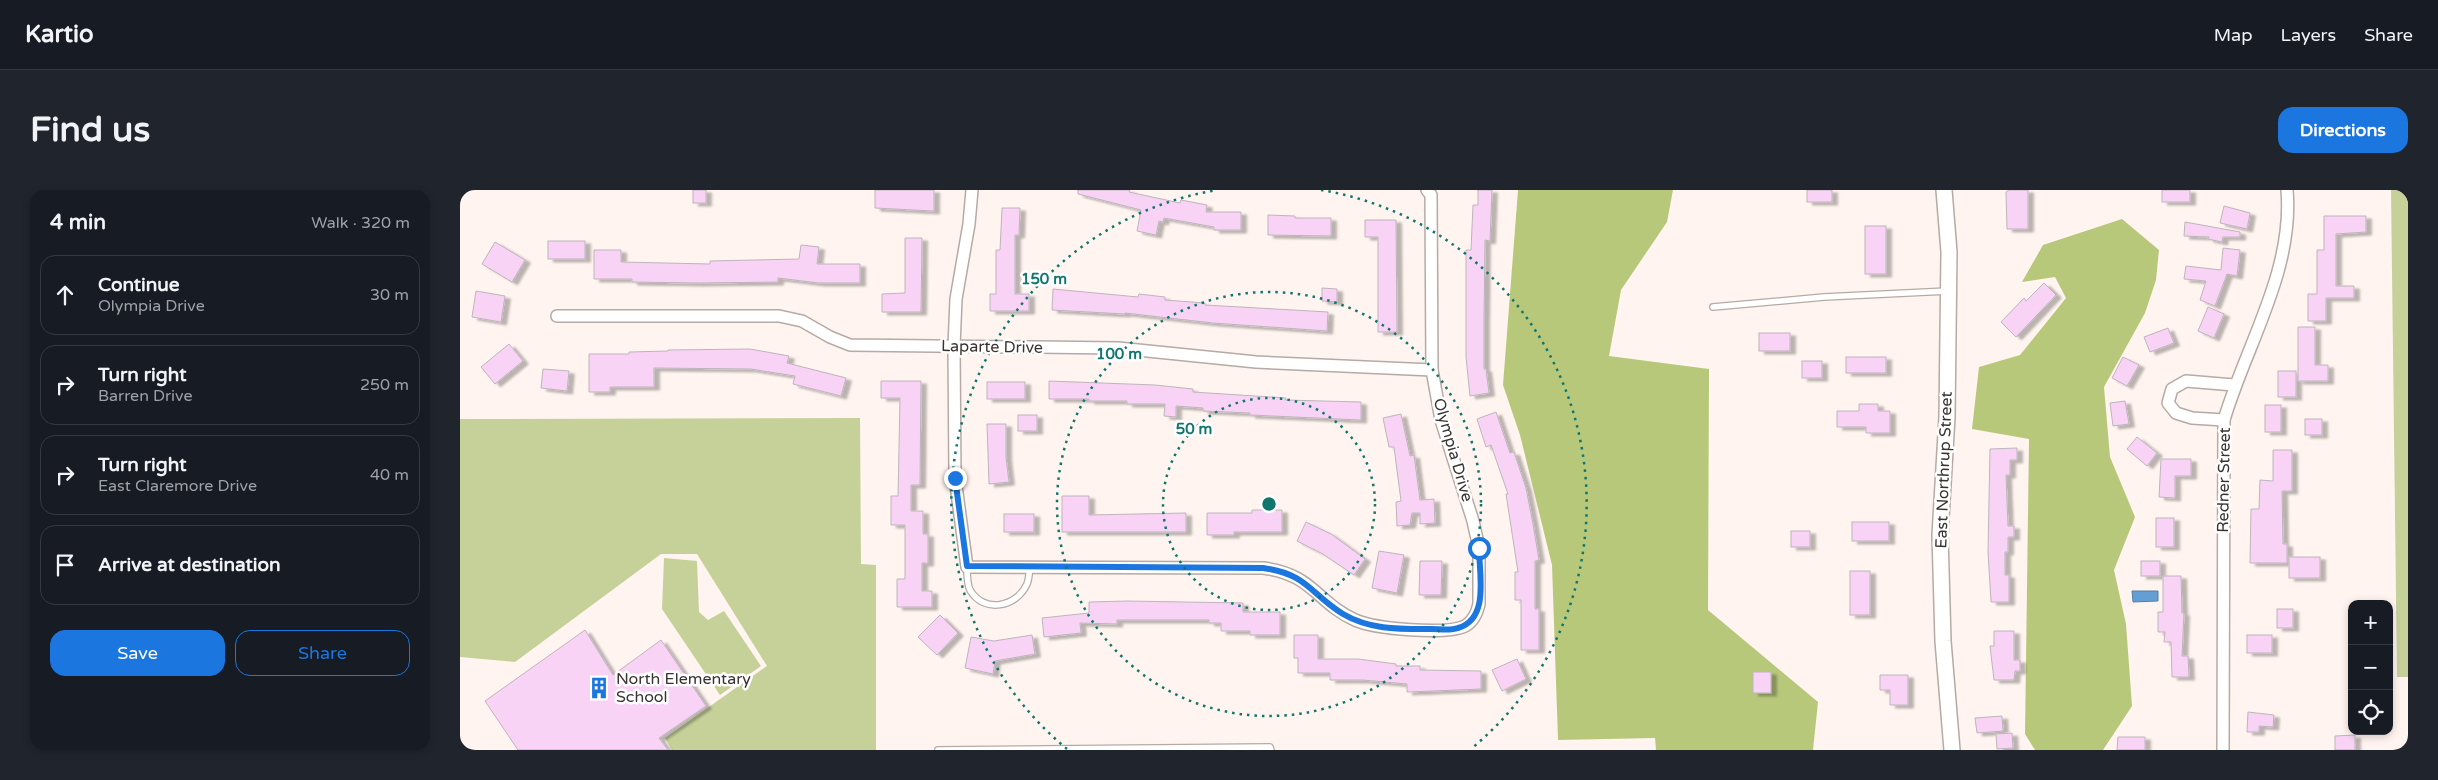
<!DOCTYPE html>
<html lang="en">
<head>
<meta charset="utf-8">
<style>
  :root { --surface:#171b24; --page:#20242c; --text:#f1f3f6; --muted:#9ea1a6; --line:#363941; --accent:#1b76df }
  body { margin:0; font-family:"Varela Round",sans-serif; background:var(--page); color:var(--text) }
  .controls { position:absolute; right:15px; bottom:15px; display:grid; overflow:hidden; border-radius:10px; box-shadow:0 2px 8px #0003 }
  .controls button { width:45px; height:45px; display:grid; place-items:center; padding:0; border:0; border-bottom:1px solid var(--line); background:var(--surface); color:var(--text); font:25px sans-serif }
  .stop { position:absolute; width:15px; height:15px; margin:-11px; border:4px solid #1b76df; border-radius:50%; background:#fff }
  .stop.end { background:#1b76df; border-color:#fff; box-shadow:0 1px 5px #0008 }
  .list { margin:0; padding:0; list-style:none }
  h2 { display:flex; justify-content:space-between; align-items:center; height:65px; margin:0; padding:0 20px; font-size:21px }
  h2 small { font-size:16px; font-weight:400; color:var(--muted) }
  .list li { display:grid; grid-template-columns:32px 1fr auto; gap:15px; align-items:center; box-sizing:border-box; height:80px; margin:0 10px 10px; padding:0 10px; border:1px solid var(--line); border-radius:15px }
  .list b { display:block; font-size:19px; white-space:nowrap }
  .list p { margin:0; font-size:16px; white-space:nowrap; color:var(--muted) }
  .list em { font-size:16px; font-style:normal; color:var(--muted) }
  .actions { display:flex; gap:10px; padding:15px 20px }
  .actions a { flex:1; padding:11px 0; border:1px solid var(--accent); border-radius:15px; text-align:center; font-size:18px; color:var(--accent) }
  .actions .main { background:var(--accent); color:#fff }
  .icon { flex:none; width:28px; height:28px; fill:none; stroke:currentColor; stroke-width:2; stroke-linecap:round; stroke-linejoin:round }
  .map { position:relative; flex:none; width:1948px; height:560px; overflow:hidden; border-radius:15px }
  header { display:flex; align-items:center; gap:30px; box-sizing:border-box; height:70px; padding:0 25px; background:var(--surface); border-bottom:1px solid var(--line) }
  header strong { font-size:24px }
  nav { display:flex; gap:28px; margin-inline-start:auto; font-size:18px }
  .intro { display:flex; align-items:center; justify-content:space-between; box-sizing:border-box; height:120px; padding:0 30px }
  h1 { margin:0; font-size:35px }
  .button { padding:12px 22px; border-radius:15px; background:var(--accent); color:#fff; font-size:18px; font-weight:700 }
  main { display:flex; gap:30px; padding:0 30px }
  aside { flex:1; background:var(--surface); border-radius:15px; box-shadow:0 2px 8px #0003 }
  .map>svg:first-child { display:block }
</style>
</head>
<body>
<header>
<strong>Kartio</strong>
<nav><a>Map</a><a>Layers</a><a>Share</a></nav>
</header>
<div class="intro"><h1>Find us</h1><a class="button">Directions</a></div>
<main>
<aside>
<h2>4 min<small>Walk · 320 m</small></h2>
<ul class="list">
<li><svg class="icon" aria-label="ahead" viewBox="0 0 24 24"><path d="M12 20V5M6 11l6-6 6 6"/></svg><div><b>Continue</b><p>Olympia Drive</p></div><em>30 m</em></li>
<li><svg class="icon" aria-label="right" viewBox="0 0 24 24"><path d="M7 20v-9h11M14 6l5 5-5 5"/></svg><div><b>Turn right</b><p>Barren Drive</p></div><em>250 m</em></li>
<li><svg class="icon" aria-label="right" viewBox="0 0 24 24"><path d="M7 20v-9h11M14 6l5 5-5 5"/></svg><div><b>Turn right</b><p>East Claremore Drive</p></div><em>40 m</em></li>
<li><svg class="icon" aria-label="arrive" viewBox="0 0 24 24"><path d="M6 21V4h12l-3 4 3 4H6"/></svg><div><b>Arrive at destination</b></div></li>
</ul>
<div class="actions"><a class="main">Save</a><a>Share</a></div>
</aside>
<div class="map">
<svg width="1948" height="560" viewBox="0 0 1948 560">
  <defs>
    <filter id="shadow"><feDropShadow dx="5.5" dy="3" stdDeviation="1" flood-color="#0004"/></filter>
  </defs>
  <rect width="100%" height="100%" fill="#fff4ef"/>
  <g fill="#c5d199">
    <polygon points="1931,0 1948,0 1948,487 1937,487"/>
    <polygon points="400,228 401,374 416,375 416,560 212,560 205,548 307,476 237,364 201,364 55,472 0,467 0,229"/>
    <polygon points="204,368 237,371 239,422 248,430 264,421 301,476 260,505 202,419"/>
  </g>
  <g fill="#b8c87b">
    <polygon points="1058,0 1213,0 1207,32 1161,100 1149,166 1249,179 1248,420 1358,512 1353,560 1196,560 1195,548 1098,550 1092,375 1060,245 1043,195"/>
    <polygon points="1662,29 1699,60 1696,90 1685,123 1644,197 1650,267 1675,327 1654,380 1666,434 1672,516 1643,560 1575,560 1565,544 1569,249 1512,239 1519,177 1560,165 1606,108 1595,87 1562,92 1583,55"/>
  </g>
  <polygon fill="#639fd5" stroke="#567fa4" points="1672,401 1698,401 1698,411 1673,412"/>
  <g fill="#f8d3f5" stroke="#beb4bd" filter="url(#shadow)">
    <rect x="233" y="0" width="13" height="13"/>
    <polygon points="415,0 474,0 474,21 415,18"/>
    <polygon points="618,0 670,0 669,2 720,13 721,10 747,15 746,22 781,22 781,40 754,40 754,37 704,28 703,32 699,31 696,45 677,41 681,20 618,4"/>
    <polygon points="1018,0 1032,0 1030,51 1025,50 1024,127 1024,179 1026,179 1029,203 1010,206 1006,167 1006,60 1011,60 1013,15 1018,15"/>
    <rect x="1347" y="0" width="25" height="12"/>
    <polygon points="1549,0 1568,0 1568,39 1547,39 1546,2"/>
    <rect x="1702" y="0" width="28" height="12"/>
    <polygon points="1764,16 1790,23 1787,39 1760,33"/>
    <polygon points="542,18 560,18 559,45 555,45 555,104 569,104 569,121 530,121 530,104 536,104 536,60 540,60"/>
    <polygon points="808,25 835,26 835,28 871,28 871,46 808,45"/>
    <polygon points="1864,26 1906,26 1906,42 1876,44 1876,96 1894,96 1894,108 1866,108 1866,131 1848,131 1848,104 1857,104 1857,60 1864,60"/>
    <polygon points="905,30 936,30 937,142 918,142 918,47 905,47"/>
    <polygon points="1725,32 1780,42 1780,47 1763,47 1762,52 1748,49 1749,47 1724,46"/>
    <rect x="1405" y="36" width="21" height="48"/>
    <polygon points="445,48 462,48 461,122 422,122 422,104 445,103"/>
    <rect x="88" y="51" width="37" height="18"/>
    <polygon points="35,52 65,70 52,92 22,74"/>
    <polygon points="341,55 359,57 357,74 400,74 400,93 359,93 318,88 318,92 239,93 172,92 172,89 134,89 134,60 161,60 161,72 250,74 250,71 339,69"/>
    <polygon points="1763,58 1780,60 1777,86 1767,84 1755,116 1740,110 1746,91 1724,89 1726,76 1761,80"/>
    <polygon points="1584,93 1596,105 1556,147 1541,132 1564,108 1566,111"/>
    <polygon points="862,98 877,99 877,112 862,111"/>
    <polygon points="593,99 678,107 679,104 705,107 705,110 745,113 745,115 868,122 867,141 753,133 665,123 665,124 592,120"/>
    <polygon points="16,101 45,106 41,132 12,127"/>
    <polygon points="1748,117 1764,124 1754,148 1738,141"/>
    <polygon points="1838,137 1855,137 1855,175 1868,175 1868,191 1838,191"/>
    <polygon points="1708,138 1714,153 1690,162 1684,147"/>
    <rect x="1299" y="143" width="31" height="18"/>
    <polygon points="49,154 63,171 35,194 21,177"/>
    <polygon points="290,159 329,166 327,173 386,188 381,206 333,194 335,186 291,179 194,178 194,197 150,197 150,202 129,202 129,164 169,164 169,162 208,161 208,160"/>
    <rect x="1386" y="167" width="40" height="16"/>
    <polygon points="1663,167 1679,175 1667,196 1652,188"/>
    <rect x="1342" y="171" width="20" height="17"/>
    <polygon points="83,179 109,181 107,201 81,198"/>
    <rect x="1818" y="181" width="18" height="26"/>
    <polygon points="421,191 461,191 460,295 451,295 451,321 463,321 463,344 468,344 468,373 462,373 462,401 472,401 472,417 437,417 437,389 445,389 445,335 431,335 431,306 438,306 440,208 421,208"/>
    <polygon points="589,191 695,195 733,199 733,202 826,208 825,210 901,212 901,230 790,225 790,223 743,221 743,218 716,216 716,227 704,226 705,214 667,214 667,211 629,211 629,209 589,209"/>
    <rect x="527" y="192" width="38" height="17"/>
    <polygon points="1665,211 1669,234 1653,236 1650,213"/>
    <polygon points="1399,214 1418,214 1418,221 1430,221 1430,243 1406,243 1406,237 1377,237 1377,221 1399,221"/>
    <rect x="1805" y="215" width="16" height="27"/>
    <polygon points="1036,222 1050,263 1054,262 1066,298 1073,334 1079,370 1075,371 1075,419 1079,419 1079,460 1061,460 1061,410 1055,410 1055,382 1058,382 1046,304 1048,304 1031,255 1026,257 1017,229"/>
    <polygon points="941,224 950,266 954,265 960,310 974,309 975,333 960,334 960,323 952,323 950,335 937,336 936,312 941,311 934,257 929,257 923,228"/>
    <rect x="558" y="225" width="19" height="16"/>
    <rect x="1845" y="229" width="17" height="16"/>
    <polygon points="527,234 546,234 546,268 549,292 529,294"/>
    <polygon points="1677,247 1697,263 1687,276 1667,259"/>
    <polygon points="1557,258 1557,270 1550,270 1550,285 1546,285 1548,336 1554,336 1554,347 1548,347 1548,362 1545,362 1545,385 1549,385 1549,412 1531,412 1528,362 1530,259"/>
    <polygon points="1813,260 1832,260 1832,301 1822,301 1823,354 1827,354 1827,373 1790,373 1791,319 1799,319 1800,290 1813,291"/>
    <polygon points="1701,269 1731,269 1731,286 1715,286 1715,308 1699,307"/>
    <polygon points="602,306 629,306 629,325 726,323 726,342 602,342"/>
    <polygon points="792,320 822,320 822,342 774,342 774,345 747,345 747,323 792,323"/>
    <rect x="544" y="324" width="30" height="18"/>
    <rect x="1696" y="328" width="18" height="29"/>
    <polygon points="846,332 871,344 905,369 894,385 863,364 837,351"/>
    <rect x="1392" y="332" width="37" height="19"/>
    <rect x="1331" y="341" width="19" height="16"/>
    <polygon points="919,361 944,365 937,403 912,398"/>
    <rect x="1829" y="367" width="31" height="21"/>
    <polygon points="960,371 982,371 981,405 959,405"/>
    <rect x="1681" y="371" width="19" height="15"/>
    <rect x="1390" y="381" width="20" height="44"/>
    <polygon points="1703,386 1721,386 1722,423 1724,423 1722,466 1728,466 1729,487 1712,487 1711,452 1704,452 1705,442 1698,442 1698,422 1703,422"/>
    <polygon points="667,411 783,413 783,422 820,422 820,445 790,445 790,441 761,441 761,433 749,433 749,430 657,430 657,434 620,433 621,443 584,447 582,428 629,423 629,412"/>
    <rect x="1817" y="419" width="16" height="19"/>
    <polygon points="480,425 498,443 477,465 458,447"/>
    <polygon points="125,440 153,485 201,450 246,516 199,548 208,560 58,560 25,511"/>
    <polygon points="1534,441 1554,441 1554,470 1560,470 1560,481 1555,481 1554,490 1534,490 1530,456 1534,456"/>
    <polygon points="572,445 575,464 535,471 533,484 505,478 511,447 534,451"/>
    <polygon points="834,445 858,445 858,469 898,469 936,474 936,476 960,476 960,480 1021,481 1021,499 947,502 947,494 903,490 870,490 870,483 838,483 838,468 834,468"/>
    <rect x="1787" y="445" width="25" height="18"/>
    <polygon points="1057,469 1066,489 1042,501 1032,480"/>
    <rect x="1293" y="482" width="18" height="21"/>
    <polygon points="1420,485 1448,485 1448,515 1430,515 1430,500 1420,500"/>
    <polygon points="1788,522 1814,525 1813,537 1799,536 1799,542 1787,542"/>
    <polygon points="1542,526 1543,541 1517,543 1515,528"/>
    <polygon points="1552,543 1553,558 1537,559 1536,544"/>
    <polygon points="1895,545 1895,560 1875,560 1875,546"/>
    <polygon points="1658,547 1685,547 1685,560 1657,560"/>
  </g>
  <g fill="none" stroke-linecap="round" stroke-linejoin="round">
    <g stroke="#b6aaa4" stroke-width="8">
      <g id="service">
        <polyline points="1253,117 1364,107 1488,101"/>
        <path d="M507,377C507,383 507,394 510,400C524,424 557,417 567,394C569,389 569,383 570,378"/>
        <polyline points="478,560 810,557 811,560"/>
      </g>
    </g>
    <g stroke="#b6aaa4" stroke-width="14">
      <g id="minor">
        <path d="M512,0L509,34L496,109L494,156L495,288L507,377L803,378C853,384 857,413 895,430C915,439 986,445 1005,436C1014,431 1017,423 1019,414V358L1013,331L981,230L972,180L971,5L967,0"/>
        <polyline points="97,126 319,126 342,131 370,147 390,155 658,158 796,172 972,180"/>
        <polyline points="1764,230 1732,228 1716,223 1708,213 1712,199 1726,191 1774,195"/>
        <path d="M1763,560L1764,230C1786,155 1834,81 1827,0"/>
      </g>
    </g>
    <g stroke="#b6aaa4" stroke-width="18">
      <polyline id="tertiary" points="1484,0 1489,62 1487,227 1480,345 1483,451 1492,560"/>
    </g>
    <use href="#service" stroke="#fff" stroke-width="5.5"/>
    <use href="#minor" stroke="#fff" stroke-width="11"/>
    <use href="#tertiary" stroke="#fff" stroke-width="15"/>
  </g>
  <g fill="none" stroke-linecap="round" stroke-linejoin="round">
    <path stroke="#1b76df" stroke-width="6" d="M495,288L507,376L803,378C848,384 850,404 883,424C910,440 940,439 971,439C980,439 990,441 998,438C1030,429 1019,383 1019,358"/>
  </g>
  <g fill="none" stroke="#0f766e" stroke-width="2.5" stroke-dasharray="2.5 5">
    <circle cx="809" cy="314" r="106"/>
    <circle cx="809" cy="314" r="212"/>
    <path d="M607 559A318 318 0 0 1 757 0M861 0A318 318 0 0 1 1011 559"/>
  </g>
  <defs>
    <g id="building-bare" transform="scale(1.725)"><path d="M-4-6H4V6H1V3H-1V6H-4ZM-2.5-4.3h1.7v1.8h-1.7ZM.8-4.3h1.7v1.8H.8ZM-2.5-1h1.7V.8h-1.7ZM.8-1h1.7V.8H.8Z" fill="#1b76df" stroke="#fff" stroke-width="2.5" paint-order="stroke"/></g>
  </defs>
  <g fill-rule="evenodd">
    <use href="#building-bare" x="139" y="498"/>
  </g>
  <g text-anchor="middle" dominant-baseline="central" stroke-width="5" stroke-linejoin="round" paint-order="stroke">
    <g font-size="16" fill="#383331" stroke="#fff">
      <text transform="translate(532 157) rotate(1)">Laparte Drive</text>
      <text transform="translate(993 260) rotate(74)">Olympia Drive</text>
      <text transform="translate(1484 280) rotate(-88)">East Northrup Street</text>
      <text transform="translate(1764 290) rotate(-89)">Redner Street</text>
    </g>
    <g font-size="16" fill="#383331" stroke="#fff" text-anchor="start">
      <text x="156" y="489">North Elementary<tspan x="156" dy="18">School</tspan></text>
    </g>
  </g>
  <circle cx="809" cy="314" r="8" fill="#0f766e" stroke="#fff" stroke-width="2.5"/>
  <g font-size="15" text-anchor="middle" font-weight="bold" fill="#0f766e" stroke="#fff" stroke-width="5" stroke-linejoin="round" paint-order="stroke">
    <text x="584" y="94">150 m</text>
    <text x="659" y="169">100 m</text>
    <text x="734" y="244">50 m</text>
  </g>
</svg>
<div class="controls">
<button>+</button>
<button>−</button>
<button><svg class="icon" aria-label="locate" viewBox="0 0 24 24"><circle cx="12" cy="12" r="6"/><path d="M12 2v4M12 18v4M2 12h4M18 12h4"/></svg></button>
</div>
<div class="stop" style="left:1019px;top:358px"></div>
<div class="stop end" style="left:495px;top:288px"></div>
</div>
</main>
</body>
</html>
